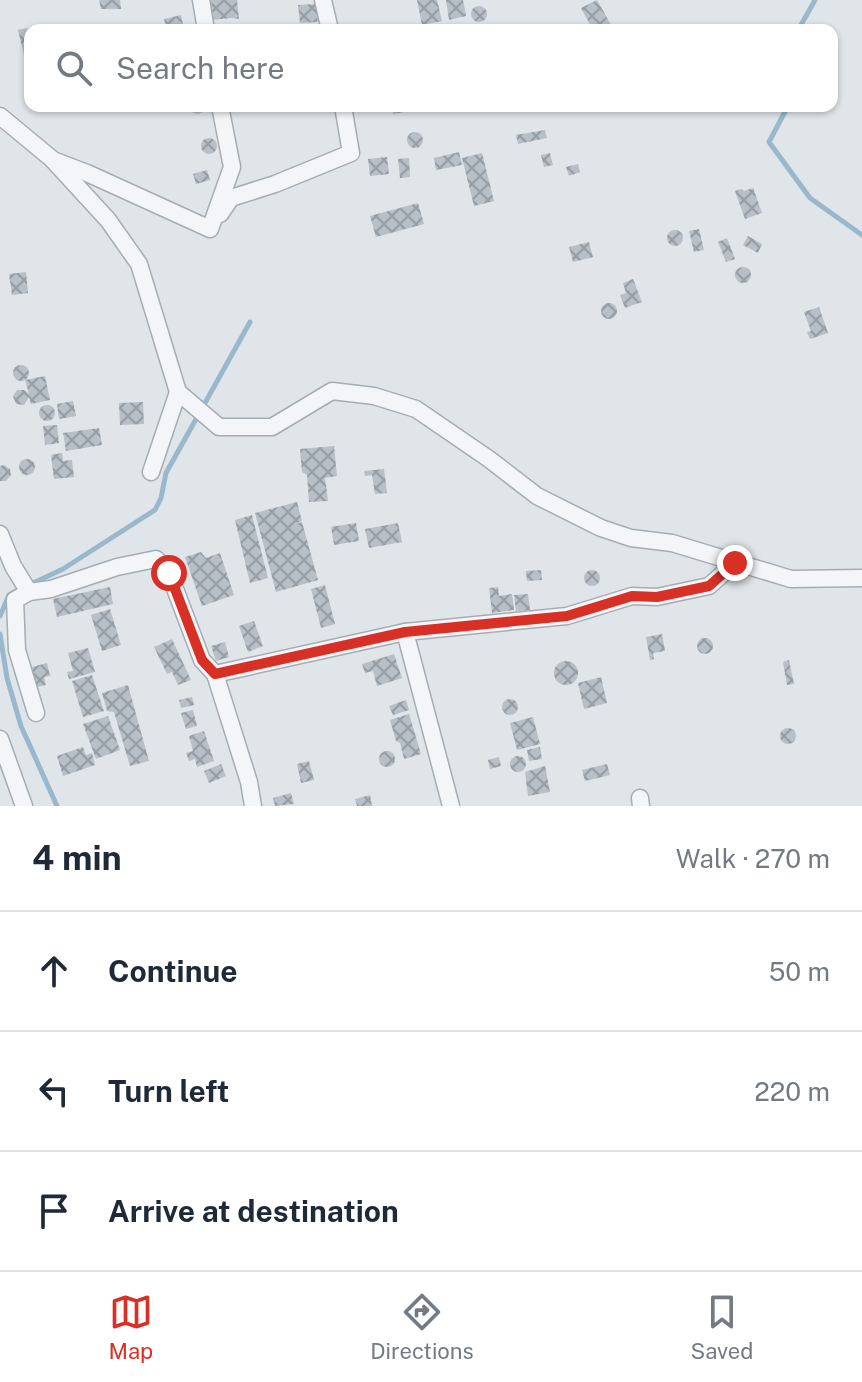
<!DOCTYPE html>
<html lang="en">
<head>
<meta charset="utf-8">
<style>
  :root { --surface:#fff; --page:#f6f6f7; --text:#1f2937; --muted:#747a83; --line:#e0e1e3; --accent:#d93025 }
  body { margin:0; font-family:"Public Sans",sans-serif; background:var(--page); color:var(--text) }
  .stop { position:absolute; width:24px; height:24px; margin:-18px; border:6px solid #d93025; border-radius:50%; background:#fff }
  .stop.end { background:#d93025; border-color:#fff; box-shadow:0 2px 8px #0008 }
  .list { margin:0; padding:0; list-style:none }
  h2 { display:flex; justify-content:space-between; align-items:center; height:104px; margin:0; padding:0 32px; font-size:34px }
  h2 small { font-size:26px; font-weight:400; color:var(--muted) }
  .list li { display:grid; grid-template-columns:52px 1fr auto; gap:24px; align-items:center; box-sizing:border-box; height:120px; padding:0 32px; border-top:2px solid var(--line) }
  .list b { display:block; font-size:30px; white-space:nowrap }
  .list em { font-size:26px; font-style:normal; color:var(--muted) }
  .icon { flex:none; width:44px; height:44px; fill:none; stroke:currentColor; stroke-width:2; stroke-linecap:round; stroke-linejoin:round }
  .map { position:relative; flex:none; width:862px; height:806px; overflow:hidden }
  .search { position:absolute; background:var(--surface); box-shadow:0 2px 6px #0004; left:24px; right:24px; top:24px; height:88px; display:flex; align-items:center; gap:20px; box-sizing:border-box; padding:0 28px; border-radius:16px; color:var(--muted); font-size:30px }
  .sheet { height:464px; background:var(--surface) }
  nav { display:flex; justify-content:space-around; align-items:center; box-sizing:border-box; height:112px; border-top:2px solid var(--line); background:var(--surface); font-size:22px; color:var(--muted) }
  nav a { display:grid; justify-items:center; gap:4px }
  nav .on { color:var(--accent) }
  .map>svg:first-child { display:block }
</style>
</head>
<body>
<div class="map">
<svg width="862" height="806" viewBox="0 0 862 806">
  <defs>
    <pattern id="building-cross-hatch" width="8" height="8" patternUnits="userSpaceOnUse" patternTransform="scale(2)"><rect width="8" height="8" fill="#b7bfc7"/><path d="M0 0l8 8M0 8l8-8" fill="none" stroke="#959ca3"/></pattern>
  </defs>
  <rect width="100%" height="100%" fill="#e0e5ea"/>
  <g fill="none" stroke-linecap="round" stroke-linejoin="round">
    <g stroke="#99b8cc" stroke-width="5">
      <polyline points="800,30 801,25 815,0"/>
      <polyline points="788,106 769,142 810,198 862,235"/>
      <polyline points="29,585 63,569 155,510 161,498 166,473 250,322"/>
      <polyline points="0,616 9,595 16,591"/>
      <polyline points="0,634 7,678 21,726 57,806"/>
    </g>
  </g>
  <g fill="url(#building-cross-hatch)">
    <polygon points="99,0 120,0 121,9 101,9"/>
    <polygon points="211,0 237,0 239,19 231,18 212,20"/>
    <polygon points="417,0 437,0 442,21 422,25"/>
    <polygon points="446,0 463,0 466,16 449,20"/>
    <polygon points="597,0 614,30 593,30 581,8"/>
    <polygon points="316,4 318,22 300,23 298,5"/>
    <circle cx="479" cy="14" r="8"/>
    <polygon points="181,15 184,30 167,30 164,19"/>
    <polygon points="27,28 30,39 30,54 24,55 18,30"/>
    <polygon points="189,106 206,106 203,112 198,114 192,112"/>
    <polygon points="392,106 413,106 414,110 393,114"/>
    <polygon points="545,130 547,138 518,144 516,135"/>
    <circle cx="415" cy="140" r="8"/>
    <circle cx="209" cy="146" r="8"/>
    <polygon points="459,152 462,165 436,170 434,158"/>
    <polygon points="482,153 494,201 474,206 462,158"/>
    <polygon points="550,153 553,165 544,167 541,155"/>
    <polygon points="387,157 389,174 370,176 368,159"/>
    <polygon points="409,158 410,177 400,178 398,159"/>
    <polygon points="578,164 580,172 569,176 566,167"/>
    <polygon points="207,170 210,180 196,184 193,174"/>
    <polygon points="753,188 762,213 745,219 735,191 742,189 744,191"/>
    <polygon points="418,203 424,224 376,237 370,216"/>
    <polygon points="699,229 704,250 694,252 689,231"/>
    <circle cx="675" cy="238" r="8"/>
    <polygon points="748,236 762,244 758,253 743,245"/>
    <polygon points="727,238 735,259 726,262 718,242"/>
    <polygon points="589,242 593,257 573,262 569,247"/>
    <circle cx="743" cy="275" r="8"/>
    <polygon points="26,272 28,293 12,295 9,274"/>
    <polygon points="633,279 642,302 625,308 620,295 626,293 623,283"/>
    <circle cx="609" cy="311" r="8"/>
    <polygon points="819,307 828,333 810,339 807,332 811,331 804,312"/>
    <circle cx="21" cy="373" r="8"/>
    <polygon points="45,376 50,400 31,404 29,397 24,405 16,404 13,396 17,390 24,390 29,394 25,380"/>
    <polygon points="73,401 76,416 59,419 57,404"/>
    <polygon points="143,402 144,424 120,425 119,403"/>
    <circle cx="47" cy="413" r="8"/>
    <polygon points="57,425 59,443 45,445 43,426"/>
    <polygon points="99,428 102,445 66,451 63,433"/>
    <polygon points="334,446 337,476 325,478 328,501 309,502 307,475 302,472 300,449"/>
    <polygon points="62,453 63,461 72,460 74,477 54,479 51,455"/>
    <circle cx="27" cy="467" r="8"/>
    <polygon points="4,465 10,469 11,475 6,481 0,481 0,466"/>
    <polygon points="384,469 387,493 375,494 372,475 365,476 364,471"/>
    <polygon points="297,502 302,521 293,524 302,522 318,580 276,592 255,513"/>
    <polygon points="252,515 268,578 250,583 235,520"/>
    <polygon points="356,523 359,541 334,545 331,527"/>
    <polygon points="398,523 402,542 369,548 365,529"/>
    <polygon points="201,552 206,558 220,553 234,595 202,606 185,557"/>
    <circle cx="592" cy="578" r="8"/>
    <polygon points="541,570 542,580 527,581 526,571"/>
    <polygon points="325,585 335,624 321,628 311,589"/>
    <polygon points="110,587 113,604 57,617 53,599"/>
    <polygon points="498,587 499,596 512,594 514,610 492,613 489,588"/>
    <polygon points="528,594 530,610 516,611 514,595"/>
    <polygon points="110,609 121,645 102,651 91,615"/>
    <polygon points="254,621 263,646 248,652 239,626"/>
    <polygon points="662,634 665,651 653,653 654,659 650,660 646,637"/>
    <circle cx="705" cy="646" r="8"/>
    <polygon points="172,639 191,680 178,685 172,672 167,674 154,647"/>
    <polygon points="225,642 229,657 216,661 211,646"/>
    <polygon points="88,648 95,672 69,679 67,672 73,671 68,653"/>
    <polygon points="394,654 402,678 377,686 373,671 365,673 362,664"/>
    <polygon points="789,660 794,684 787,685 783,662"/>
    <circle cx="566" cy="673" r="12"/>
    <polygon points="47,663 50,676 44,677 46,685 37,687 32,667"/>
    <polygon points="92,675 104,711 83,717 72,681"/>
    <polygon points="601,677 607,703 584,709 578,683"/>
    <polygon points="128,685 149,761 130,766 114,712 107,711 102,693"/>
    <polygon points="192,697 194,705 181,708 179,700"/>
    <circle cx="510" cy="707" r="8"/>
    <polygon points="406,700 409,710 393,715 389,706"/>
    <polygon points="193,710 197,726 186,729 181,713"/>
    <polygon points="409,714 421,754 404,759 400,743 396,741 390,720"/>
    <polygon points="108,716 120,750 96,759 83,724"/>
    <polygon points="533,717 540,744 517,750 510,723"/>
    <circle cx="788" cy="736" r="8"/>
    <polygon points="204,731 214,761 197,767 195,759 189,761 186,753 193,751 189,736"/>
    <polygon points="83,747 86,755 92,753 95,765 63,776 57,756"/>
    <polygon points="540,747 542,759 529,761 527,750"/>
    <circle cx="387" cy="759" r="8"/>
    <circle cx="518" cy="764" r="8"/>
    <polygon points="499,757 501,766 490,769 488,760"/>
    <polygon points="309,761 314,780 301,783 297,764"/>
    <polygon points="221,764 226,776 209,783 204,771"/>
    <polygon points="607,764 610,775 585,781 582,770"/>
    <polygon points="545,766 550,792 528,796 525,772"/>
    <polygon points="291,793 294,804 275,806 273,798"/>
    <polygon points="370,795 372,806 357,806 355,799"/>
  </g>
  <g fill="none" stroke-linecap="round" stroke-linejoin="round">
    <g stroke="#a5adb4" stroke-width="19">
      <g id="street">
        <polyline points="201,0 206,30"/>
        <polyline points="323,0 330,30"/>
        <polyline points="0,116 52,159 108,220 139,264 178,392 151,472"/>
        <polyline points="53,160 87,173 210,229 232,167 220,106"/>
        <polyline points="220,214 231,198 275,184 351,153 343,106"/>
        <polyline points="178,392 219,427 272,427 332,391 374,396 416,409 489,459 537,496 601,528 631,538 672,543 791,579 862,578"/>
        <polyline points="0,534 13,566 29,592"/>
        <polyline points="405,632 451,806"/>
        <polyline points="215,674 249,782 253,806"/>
        <polyline points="36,713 17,650 15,600 29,592 51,589 117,567 156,559 169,573 202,660 215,674 405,632 567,616 632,596 657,597 709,586 735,563"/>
        <polyline points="0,739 24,806"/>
        <polyline points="640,798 641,806"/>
      </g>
    </g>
    <use href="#street" stroke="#f3f5f8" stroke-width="16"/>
  </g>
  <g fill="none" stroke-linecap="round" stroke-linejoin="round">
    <polyline stroke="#d93025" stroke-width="10" points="169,573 202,660 215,674 405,632 567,616 632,596 657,597 709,586 735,563"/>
  </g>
</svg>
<div class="stop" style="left:169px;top:573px"></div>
<div class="stop end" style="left:735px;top:563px"></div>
<div class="search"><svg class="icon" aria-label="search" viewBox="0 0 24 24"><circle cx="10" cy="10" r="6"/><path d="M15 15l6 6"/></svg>Search here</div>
</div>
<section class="sheet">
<h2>4 min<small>Walk · 270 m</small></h2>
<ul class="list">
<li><svg class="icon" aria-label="ahead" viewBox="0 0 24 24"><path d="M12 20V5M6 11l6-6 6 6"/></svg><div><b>Continue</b></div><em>50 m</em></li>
<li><svg class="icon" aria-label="left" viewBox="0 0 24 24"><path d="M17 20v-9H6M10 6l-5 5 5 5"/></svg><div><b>Turn left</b></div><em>220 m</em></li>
<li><svg class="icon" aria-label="arrive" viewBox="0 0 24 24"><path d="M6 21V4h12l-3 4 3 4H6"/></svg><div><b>Arrive at destination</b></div></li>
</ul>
</section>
<nav>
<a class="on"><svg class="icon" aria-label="map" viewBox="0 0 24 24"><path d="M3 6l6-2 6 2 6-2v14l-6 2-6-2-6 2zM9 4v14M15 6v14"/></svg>Map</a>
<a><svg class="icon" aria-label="directions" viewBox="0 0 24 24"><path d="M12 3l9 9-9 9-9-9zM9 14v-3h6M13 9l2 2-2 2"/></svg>Directions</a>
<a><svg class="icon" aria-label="saved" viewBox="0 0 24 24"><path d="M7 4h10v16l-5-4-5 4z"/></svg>Saved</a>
</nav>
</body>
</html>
